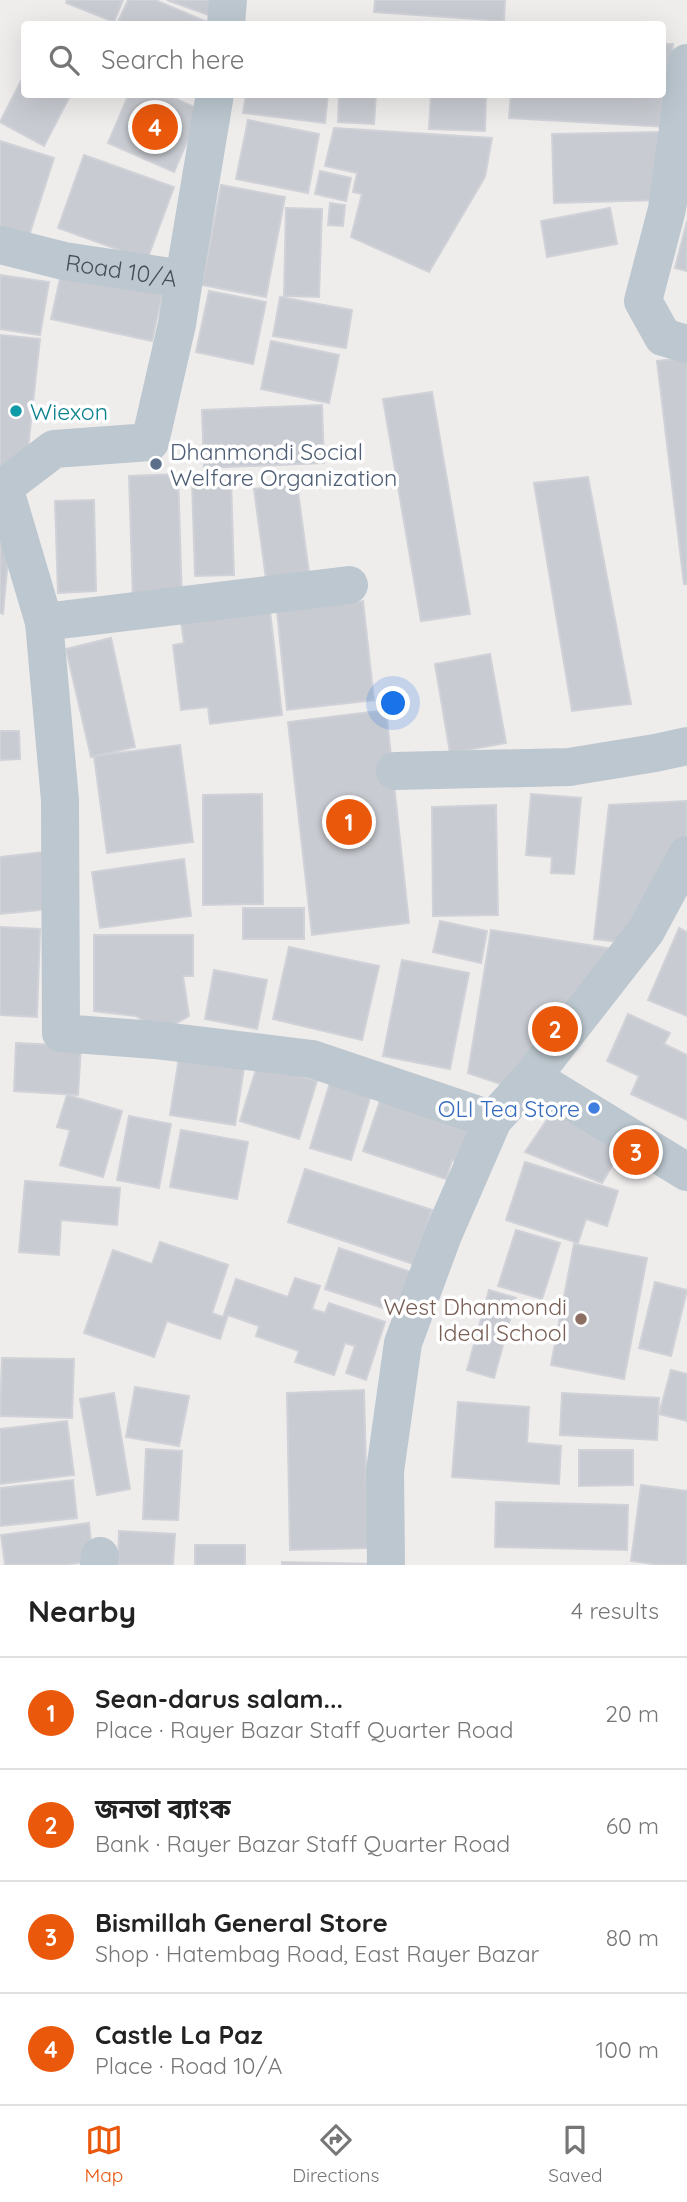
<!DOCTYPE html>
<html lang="en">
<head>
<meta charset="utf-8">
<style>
  :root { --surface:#fff; --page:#f2f2f2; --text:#222; --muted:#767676; --line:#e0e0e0; --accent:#ea580c }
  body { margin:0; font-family:Quicksand,"Noto Sans Bengali",sans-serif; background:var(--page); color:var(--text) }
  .you { position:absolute; left:394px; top:704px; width:24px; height:24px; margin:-18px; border:5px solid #fff; border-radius:50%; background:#1a73e8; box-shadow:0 0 0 10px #1a73e833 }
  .badge { display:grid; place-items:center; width:46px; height:46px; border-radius:50%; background:var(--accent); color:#fff; font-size:23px; font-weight:700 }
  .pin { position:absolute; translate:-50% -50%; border:4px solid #fff; box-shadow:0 2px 7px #0006 }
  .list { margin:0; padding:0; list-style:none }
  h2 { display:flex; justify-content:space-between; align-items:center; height:91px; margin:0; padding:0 28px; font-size:30px }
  h2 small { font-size:23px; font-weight:400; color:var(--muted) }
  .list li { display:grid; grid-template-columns:46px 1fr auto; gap:21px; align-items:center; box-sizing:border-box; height:112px; padding:0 28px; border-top:2px solid var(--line) }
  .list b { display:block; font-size:26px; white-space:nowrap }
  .list p { margin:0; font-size:23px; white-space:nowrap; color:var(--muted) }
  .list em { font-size:23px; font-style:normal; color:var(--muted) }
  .icon { flex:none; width:38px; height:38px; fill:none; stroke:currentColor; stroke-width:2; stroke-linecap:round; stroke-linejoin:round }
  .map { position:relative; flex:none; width:687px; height:1565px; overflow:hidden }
  .search { position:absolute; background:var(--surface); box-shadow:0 7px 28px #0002; left:21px; right:21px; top:21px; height:77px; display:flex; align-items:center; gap:18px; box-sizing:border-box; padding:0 24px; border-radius:7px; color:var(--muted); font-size:26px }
  .sheet { height:539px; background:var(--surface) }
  nav { display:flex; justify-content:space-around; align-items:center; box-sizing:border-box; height:98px; border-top:2px solid var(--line); background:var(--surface); font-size:19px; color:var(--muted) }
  nav a { display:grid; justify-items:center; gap:4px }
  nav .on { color:var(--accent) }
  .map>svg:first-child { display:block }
</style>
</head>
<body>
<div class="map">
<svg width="687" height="1565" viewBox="0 0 687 1565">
  <rect width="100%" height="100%" fill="#efecec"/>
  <g fill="#c8cbd1" stroke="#d0d2d8" stroke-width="2">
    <polygon points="67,0 123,0 114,22 66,3"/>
    <polygon points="128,0 155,0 212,24 117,24"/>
    <polygon points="167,0 217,0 211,16"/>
    <polygon points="375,0 505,0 504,21 374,12"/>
    <polygon points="662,44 673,44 668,127 509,118 511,94 662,94"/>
    <polygon points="24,75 24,94 71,94 44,146 0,122"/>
    <polygon points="129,94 165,94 201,110 174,172 108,143"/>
    <polygon points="246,94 328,94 325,123 243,113"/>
    <polygon points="339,94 376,94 374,124 338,122"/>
    <polygon points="431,94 486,94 485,131 429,129"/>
    <polygon points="248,120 319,134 308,193 236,179"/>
    <polygon points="334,128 492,138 485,177 429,272 351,237 362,194 353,192 357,173 325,166"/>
    <polygon points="660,132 660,200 554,203 552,134"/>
    <polygon points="0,141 54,158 27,242 0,233"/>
    <polygon points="84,155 174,187 147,260 58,228"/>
    <polygon points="320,171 351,178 346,201 315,194"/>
    <polygon points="221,185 285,197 266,297 202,285"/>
    <polygon points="330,203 345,205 343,226 328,225"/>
    <polygon points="286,208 322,209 319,297 284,296"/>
    <polygon points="610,208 617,244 547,257 541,221"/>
    <polygon points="687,221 687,271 675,268"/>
    <polygon points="62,270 163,291 152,341 51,319"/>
    <polygon points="0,275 49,282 40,335 0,329"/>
    <polygon points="209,291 266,302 253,364 196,352"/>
    <polygon points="280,297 352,310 346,348 273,336"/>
    <polygon points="0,335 40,339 24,485 0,482"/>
    <polygon points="271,341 339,355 329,403 261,389"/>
    <polygon points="687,358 687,584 684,584 657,361"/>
    <polygon points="432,392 470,614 421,621 383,399"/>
    <polygon points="322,405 324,463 204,468 202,410"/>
    <polygon points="178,474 182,600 133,601 129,476"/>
    <polygon points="588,477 631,704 572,711 534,483"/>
    <polygon points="231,480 234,575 195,576 192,481"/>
    <polygon points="297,484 309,573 266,579 254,489"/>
    <polygon points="94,500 96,591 58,593 55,501"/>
    <polygon points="0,504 13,505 3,614 0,613"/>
    <polygon points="363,601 374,700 287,710 277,611"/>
    <polygon points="269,602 282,715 210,724 208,707 181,710 173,645 184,643 181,622"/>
    <polygon points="111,638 135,747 91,757 66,649"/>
    <polygon points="490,654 506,743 450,753 435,664"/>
    <polygon points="386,710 409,923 312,935 288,722"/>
    <polygon points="0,731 19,731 20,759 0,760"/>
    <polygon points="180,745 193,842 107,853 94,756"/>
    <polygon points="262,794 263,904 203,905 203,795"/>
    <polygon points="531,794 581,798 574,874 551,873 552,857 526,855"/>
    <polygon points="687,801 687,834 637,944 594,939 609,805"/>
    <polygon points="496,805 498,915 433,916 432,807"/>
    <polygon points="43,852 49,909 0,914 0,857"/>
    <polygon points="184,859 191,916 100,928 92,872"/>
    <rect x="243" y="908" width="61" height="31"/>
    <polygon points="440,921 487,931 481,963 433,952"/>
    <polygon points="0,927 40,929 37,1017 0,1015"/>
    <polygon points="679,928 687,932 687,1016 648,1000"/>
    <polygon points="491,930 620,950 515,1089 468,1073"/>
    <polygon points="94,935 193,935 193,976 183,976 189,1016 161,1032 136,1016 94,1011"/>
    <polygon points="289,947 379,966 362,1040 273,1019"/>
    <polygon points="402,960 469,973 450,1069 383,1056"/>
    <polygon points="214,970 267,980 257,1029 205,1019"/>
    <polygon points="628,1014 670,1033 664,1044 687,1055 687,1120 631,1094 639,1076 607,1061"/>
    <polygon points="16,1043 81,1046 78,1095 14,1091"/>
    <polygon points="180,1051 245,1062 235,1125 170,1115"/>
    <polygon points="258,1063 317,1081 299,1139 240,1121"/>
    <polygon points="332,1076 373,1088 351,1160 310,1148"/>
    <polygon points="385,1086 489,1120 473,1167 452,1160 446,1179 363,1151"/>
    <polygon points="67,1095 122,1111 103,1177 60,1165 70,1130 57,1127"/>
    <polygon points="563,1096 629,1137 602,1183 525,1152"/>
    <polygon points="129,1116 171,1124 159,1188 117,1180"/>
    <polygon points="181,1130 248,1142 237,1199 170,1187"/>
    <polygon points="525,1162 618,1191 607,1226 586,1219 578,1243 506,1220"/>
    <polygon points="305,1169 432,1210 413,1264 288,1222"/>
    <polygon points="25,1181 120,1188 117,1225 61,1220 59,1255 19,1252"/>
    <polygon points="516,1230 560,1243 542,1299 498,1286"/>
    <polygon points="160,1242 228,1265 212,1313 223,1317 236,1279 288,1297 295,1278 320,1286 312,1309 325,1313 329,1303 385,1322 366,1380 346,1373 355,1346 345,1343 334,1375 295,1362 299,1351 256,1336 259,1326 228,1315 220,1339 167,1321 154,1357 84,1333 113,1250 152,1264"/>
    <polygon points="574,1244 647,1258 624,1379 551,1365"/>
    <polygon points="339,1248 420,1275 407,1316 325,1289"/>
    <polygon points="655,1282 687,1290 671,1356 639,1348"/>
    <polygon points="489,1290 516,1298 494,1378 467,1370"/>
    <polygon points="2,1358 74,1359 72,1418 0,1416"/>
    <polygon points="671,1370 687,1374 687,1421 659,1414"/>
    <polygon points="135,1387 189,1396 179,1446 126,1437"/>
    <polygon points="364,1390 368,1548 290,1550 287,1393"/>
    <polygon points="114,1393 130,1489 97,1495 80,1399"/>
    <polygon points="562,1393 659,1398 657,1440 560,1435"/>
    <polygon points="458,1402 529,1407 527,1443 561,1446 559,1484 452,1477"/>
    <polygon points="67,1421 74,1475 0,1484 0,1429"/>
    <polygon points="146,1449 182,1451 178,1520 143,1519"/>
    <polygon points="579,1450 633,1450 633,1485 579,1486"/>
    <polygon points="73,1480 77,1518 0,1526 0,1488"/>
    <polygon points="641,1485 687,1491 687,1565 661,1565 631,1561"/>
    <polygon points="496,1502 628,1505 627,1550 495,1547"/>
    <polygon points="89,1523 93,1561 63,1565 5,1565 1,1535"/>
    <polygon points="119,1531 175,1534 173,1565 118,1565"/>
    <rect x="195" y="1545" width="50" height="20"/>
    <polygon points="282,1562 379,1564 282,1565"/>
  </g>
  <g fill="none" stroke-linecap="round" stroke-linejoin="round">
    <g stroke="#bcc7cf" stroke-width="38">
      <polyline points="226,24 228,0"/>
      <polyline points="687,63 667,209 643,301 663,337 687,344"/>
      <path id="s1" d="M0,245L64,261L184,279L215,94"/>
      <polyline points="184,279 177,324 150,442 54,449 4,487 44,622 60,800 61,1033 155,1040 312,1059 493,1120"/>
      <polyline points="44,622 349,585"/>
      <polyline points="395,771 569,767 655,753 687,746"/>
      <polyline points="532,1077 687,1172"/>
      <polyline points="99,1565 100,1556"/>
      <polyline points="386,1565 385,1471 403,1343 443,1235 493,1120 532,1077 646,931 687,855"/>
    </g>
  </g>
  <circle fill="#0f9aa8" stroke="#fff" stroke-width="2.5" cx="16" cy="411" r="7"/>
  <circle fill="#5c6f8a" stroke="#fff" stroke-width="2.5" cx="156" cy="464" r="7"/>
  <circle fill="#3f7fe0" stroke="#fff" stroke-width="2.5" cx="594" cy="1108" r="7"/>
  <circle fill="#8d6e63" stroke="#fff" stroke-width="2.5" cx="581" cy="1319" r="7"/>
  <g text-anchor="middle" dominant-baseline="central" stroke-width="7" stroke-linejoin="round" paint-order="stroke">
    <g font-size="23" fill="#444f5a" stroke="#fff">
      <text stroke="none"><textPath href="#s1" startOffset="124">Road 10/A</textPath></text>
    </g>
    <g font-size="23" fill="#0d838f" stroke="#fff" text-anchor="start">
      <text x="30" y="411">Wiexon</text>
    </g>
    <g font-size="23" fill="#4e5e75" stroke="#fff" text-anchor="start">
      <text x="170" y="451">Dhanmondi Social<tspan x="170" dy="26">Welfare Organization</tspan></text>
    </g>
    <g font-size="23" fill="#366cbe" stroke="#fff" text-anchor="end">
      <text x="580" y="1108">OLI Tea Store</text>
    </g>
    <g font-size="23" fill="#785e54" stroke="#fff" text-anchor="end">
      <text x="567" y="1306">West Dhanmondi<tspan x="567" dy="26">Ideal School</tspan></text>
    </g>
  </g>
</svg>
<div class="you"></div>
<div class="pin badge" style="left:349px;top:822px">1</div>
<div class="pin badge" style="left:555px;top:1029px">2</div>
<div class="pin badge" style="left:636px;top:1152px">3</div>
<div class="pin badge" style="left:155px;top:127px">4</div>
<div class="search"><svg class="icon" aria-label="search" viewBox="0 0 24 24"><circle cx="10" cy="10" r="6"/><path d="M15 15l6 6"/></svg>Search here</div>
</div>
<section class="sheet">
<h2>Nearby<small>4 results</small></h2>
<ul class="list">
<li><span class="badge">1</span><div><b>Sean-darus salam...</b><p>Place · Rayer Bazar Staff Quarter Road</p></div><em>20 m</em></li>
<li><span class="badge">2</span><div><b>জনতা ব্যাংক</b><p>Bank · Rayer Bazar Staff Quarter Road</p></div><em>60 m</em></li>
<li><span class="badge">3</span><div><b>Bismillah General Store</b><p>Shop · Hatembag Road, East Rayer Bazar</p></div><em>80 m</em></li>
<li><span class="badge">4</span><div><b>Castle La Paz</b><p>Place · Road 10/A</p></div><em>100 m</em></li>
</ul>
</section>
<nav>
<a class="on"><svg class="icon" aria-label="map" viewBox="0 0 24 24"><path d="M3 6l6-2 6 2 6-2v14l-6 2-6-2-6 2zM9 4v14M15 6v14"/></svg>Map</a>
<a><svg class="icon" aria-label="directions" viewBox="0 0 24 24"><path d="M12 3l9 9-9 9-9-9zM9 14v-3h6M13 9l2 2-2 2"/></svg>Directions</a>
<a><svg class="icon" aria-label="saved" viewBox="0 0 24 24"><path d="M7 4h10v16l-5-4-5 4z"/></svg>Saved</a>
</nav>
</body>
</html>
